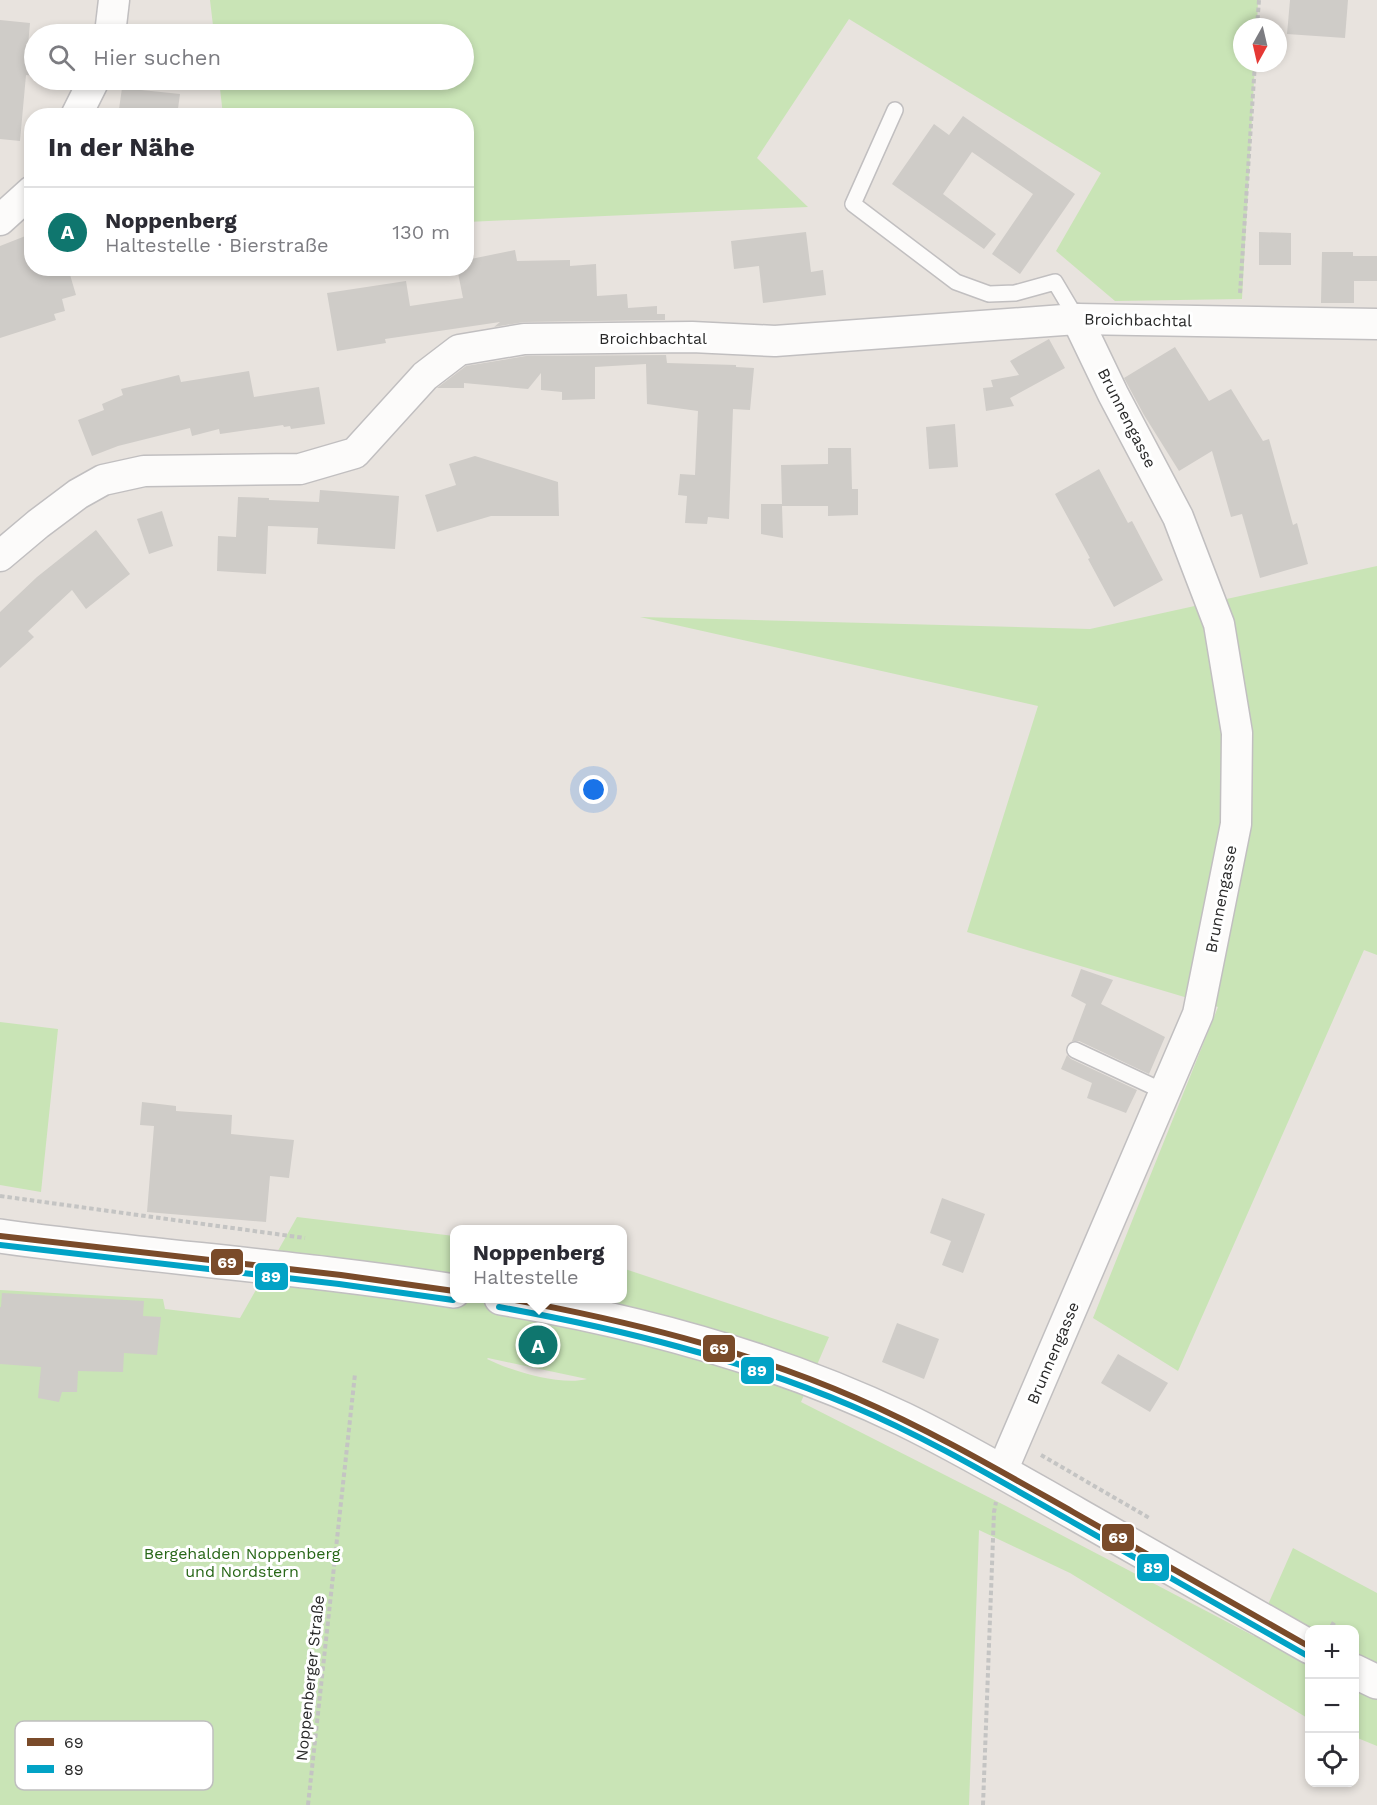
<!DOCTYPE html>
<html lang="de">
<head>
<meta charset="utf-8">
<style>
  :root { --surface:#fff; --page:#f2f2f3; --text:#2b2b33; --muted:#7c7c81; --line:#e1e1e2; --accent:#0f766e }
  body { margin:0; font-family:"Work Sans",sans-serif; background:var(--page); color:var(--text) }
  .controls { position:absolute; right:18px; bottom:18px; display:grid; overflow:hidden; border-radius:12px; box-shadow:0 3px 9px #0003 }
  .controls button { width:54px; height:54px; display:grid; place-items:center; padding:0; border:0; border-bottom:2px solid var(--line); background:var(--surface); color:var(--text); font:30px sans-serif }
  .compass { position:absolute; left:1233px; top:18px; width:54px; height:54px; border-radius:50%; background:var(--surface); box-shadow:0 3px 9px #0003; rotate:188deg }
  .you { position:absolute; left:594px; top:790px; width:21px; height:21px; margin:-15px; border:4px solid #fff; border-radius:50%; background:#1a73e8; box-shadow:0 0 0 9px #1a73e833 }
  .badge { display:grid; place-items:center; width:39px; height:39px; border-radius:50%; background:var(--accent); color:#fff; font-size:20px; font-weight:700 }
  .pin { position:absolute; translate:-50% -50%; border:3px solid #fff; box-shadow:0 2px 6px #0006 }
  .popup { position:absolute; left:450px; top:1225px; width:177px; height:78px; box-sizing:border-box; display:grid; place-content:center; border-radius:12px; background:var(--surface); filter:drop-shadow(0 2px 4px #0005); font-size:20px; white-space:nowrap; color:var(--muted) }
  .popup b { font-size:22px; color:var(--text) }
  .popup::after { content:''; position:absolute; left:50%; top:100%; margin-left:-12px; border:12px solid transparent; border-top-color:var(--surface) }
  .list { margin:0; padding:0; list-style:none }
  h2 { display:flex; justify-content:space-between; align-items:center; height:78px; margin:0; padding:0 24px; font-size:26px }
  h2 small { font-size:20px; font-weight:400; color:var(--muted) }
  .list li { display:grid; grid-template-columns:39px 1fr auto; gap:18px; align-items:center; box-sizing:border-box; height:90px; padding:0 24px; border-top:2px solid var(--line) }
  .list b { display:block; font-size:22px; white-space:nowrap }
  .list p { margin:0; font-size:20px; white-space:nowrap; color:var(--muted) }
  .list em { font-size:20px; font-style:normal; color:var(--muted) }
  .icon { flex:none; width:33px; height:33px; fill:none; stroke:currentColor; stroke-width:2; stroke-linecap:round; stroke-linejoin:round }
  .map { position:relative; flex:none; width:1377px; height:1805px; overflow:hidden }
  .search { position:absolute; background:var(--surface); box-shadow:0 3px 9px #0003; left:24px; top:24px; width:450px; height:66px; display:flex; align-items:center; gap:15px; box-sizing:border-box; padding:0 21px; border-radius:33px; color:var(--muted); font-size:22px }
  .panel { position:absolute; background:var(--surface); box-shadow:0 3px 9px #0003; left:24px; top:108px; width:450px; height:168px; border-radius:24px }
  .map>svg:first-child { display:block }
</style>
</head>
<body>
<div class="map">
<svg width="1377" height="1805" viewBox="0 0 1377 1805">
  <rect width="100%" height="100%" fill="#e8e3de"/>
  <g fill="#c9e4b6" fill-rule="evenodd">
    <polygon points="210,0 1258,0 1257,27 1242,27 1242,63 1255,63 1242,299 1115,301 1056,251 1101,173 849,19 757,158 808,207 467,222 466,116 223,115 219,80 464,80 464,34 214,34"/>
    <polygon points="1377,566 1377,955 1364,950 1178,1371 1093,1318 1218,1007 967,932 1038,706 640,617 1090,629"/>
    <polygon points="0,1022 58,1029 41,1192 0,1185"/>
    <path d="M297,1217L454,1236V1298H622V1268L829,1337L801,1402L1006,1506L1254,1636L1293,1548L1377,1593V1746L1355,1737L1354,1630H1310L1309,1719L1070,1573L979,1530L969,1805H0V1290L163,1299L165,1309L240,1318ZM487,1359L488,1358L587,1379C561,1386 511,1371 487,1359Z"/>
  </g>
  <g fill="#cfccc8">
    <polygon points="1290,0 1348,0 1345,38 1287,34"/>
    <polygon points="0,20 30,23 28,46 34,47 34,76 26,75 20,141 0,139"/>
    <polygon points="122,88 180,94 177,116 118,116"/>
    <polygon points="963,116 1075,194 1020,274 992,254 1033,194 972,152 943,194 996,234 984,249 892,184 934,124 949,135"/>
    <polygon points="806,232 811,272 823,270 826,295 763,303 759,266 734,269 731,241"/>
    <polygon points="1259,232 1291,233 1291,265 1259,265"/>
    <polygon points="28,235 32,247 32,268 68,268 76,295 62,299 65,311 54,314 56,320 0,338 0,246"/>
    <polygon points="515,250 517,261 570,260 570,266 596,264 597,296 627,294 628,308 657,306 657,314 665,314 665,320 524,322 494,327 500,322 385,339 386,343 337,351 327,293 406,281 410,306 463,298 457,268 466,268 466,260"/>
    <polygon points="1322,252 1353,252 1353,256 1377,256 1377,281 1354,281 1354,303 1321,303"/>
    <polygon points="1049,339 1065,368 1010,398 1014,406 986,411 983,388 993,387 991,380 1019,375 1010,361"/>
    <polygon points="1175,347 1209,401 1231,389 1263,441 1269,439 1293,525 1297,523 1308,564 1260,578 1242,514 1231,517 1212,451 1179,471 1144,415 1124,378"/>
    <polygon points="666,355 667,363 736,365 736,367 754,368 750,410 733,409 729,519 708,517 707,524 685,523 687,496 678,495 680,474 695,475 698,411 647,404 646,364 595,367 595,399 562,400 562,392 541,390 541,373 528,389 464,383 464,388 437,388 466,366 526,356"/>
    <polygon points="249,371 254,397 319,387 325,424 291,429 290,426 284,427 283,425 220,434 219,429 192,436 190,428 118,446 92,456 78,420 104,410 102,404 123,395 121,389 179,375 181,382"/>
    <polygon points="955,424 958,467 929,469 926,427"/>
    <polygon points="828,448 851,448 852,489 858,489 858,515 828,516 828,506 782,506 783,538 761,534 761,504 782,504 781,465 828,464"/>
    <polygon points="475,456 558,482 559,516 491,516 437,532 425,495 456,485 449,464"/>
    <polygon points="1099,469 1128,523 1132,521 1163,580 1114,607 1088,559 1090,558 1055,494"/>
    <polygon points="320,490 399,496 395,549 317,544 318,528 268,526 266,574 217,571 218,536 236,537 238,497 269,498 269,500 319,502"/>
    <polygon points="162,511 173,546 149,554 137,519"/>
    <polygon points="96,530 130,574 86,609 72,590 28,631 34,637 0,668 0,612 37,577"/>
    <polygon points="1081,969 1113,980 1101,1004 1165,1037 1149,1074 1079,1041 1072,1041 1086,1004 1071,996"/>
    <polygon points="1067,1055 1071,1059 1137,1090 1126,1113 1087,1098 1092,1083 1061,1069"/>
    <polygon points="142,1102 176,1106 176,1111 232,1115 231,1134 294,1140 289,1178 270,1176 266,1222 147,1212 154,1126 140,1125"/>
    <polygon points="942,1198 985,1214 963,1273 942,1265 951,1241 930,1233"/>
    <polygon points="2,1293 144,1301 143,1316 161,1317 157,1355 124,1353 123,1372 78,1371 77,1392 62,1392 59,1402 38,1398 41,1367 0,1364 0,1307 1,1307"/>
    <polygon points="897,1323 939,1339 924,1379 882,1362"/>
    <polygon points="1118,1354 1168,1383 1150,1412 1101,1383"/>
  </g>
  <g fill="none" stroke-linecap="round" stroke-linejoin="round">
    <g stroke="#c1bfc0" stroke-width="18">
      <g id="lane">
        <polyline points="895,110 853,204 956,282 989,294 1015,293 1055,282 1077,319"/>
        <polyline points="1075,1050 1165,1092"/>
      </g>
    </g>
    <g stroke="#c1bfc0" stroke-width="33">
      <g id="street">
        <polyline points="110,34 114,0"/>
        <polyline points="76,116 94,80"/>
        <polyline points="0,220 32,191"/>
        <polyline points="0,556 38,524 78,494 103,480 144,471 300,469 355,453 425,376 459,350 524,339 692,337 775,341 1077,319 1377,324"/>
        <polyline points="1002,1471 1198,1014 1236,824 1237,733 1219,624 1178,517 1113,394 1077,319"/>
      </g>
    </g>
    <g stroke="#c1bfc0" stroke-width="36">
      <g id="secondary">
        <path d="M0,1236C151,1257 303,1267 454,1291"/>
        <path d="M501,1298C638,1321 777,1359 903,1419C963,1448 1020,1482 1078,1515C1155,1559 1232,1603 1310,1647"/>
        <polyline points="1354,1671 1377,1682"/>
      </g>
    </g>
    <g stroke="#c4c4c3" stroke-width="4" stroke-dasharray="4.5 3" stroke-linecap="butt">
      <polyline points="1257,27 1259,0"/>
      <polyline points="1240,293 1255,63"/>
      <polyline points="0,1196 305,1238"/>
      <polyline points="1041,1455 1151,1519"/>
      <polyline points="1331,1623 1342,1630"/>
      <polyline points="308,1805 355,1374"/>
      <polyline points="983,1805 994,1512 996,1502"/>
    </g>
    <use href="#lane" stroke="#fcfbfa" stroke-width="15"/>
    <use href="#street" stroke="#fcfbfa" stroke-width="30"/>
    <use href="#secondary" stroke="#fcfbfa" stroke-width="33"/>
    <g stroke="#fff" stroke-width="10">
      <g id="bus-1">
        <polyline points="0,1236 341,1275 454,1291"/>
        <path d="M504,1298C624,1320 744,1349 856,1398C932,1431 1002,1472 1073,1512C1152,1557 1231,1602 1310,1647"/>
      </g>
    </g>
    <g stroke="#fff" stroke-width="10">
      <g id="bus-2">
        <polyline points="0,1245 339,1284 453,1300"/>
        <path d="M499,1307C620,1329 739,1358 852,1406C928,1438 998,1480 1069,1520C1148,1565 1227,1610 1306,1655"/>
      </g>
    </g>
    <use href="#bus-1" stroke="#7a4b2a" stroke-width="6"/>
    <use href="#bus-2" stroke="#02a3c6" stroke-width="6"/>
  </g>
  <g text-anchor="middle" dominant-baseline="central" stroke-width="6" stroke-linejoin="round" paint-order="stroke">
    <g font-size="16" fill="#292929" stroke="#fff">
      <text transform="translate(1138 320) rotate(1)">Broichbachtal</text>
      <text x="653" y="338">Broichbachtal</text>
      <text transform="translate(1127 418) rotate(63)">Brunnengasse</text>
      <text transform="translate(1221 899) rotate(-79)">Brunnengasse</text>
      <text transform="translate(1053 1353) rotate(-67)">Brunnengasse</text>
      <text transform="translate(310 1678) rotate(-84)">Noppenberger Straße</text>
    </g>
    <g font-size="16" fill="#286718" stroke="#fff">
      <text x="242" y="1553">Bergehalden Noppenberg<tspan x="242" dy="18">und Nordstern</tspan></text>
    </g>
  </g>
  <rect x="15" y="1721" width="198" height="69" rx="9" fill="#fff" stroke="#bfbfbf" stroke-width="1.5"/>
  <rect x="27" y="1738" width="27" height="8" fill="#7a4b2a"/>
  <rect x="27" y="1765" width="27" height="8" fill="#02a3c6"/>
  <g font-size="16" fill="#292929">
    <text x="64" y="1748">69</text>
    <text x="64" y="1775">89</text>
  </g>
  <g stroke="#fff" stroke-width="2">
    <rect x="210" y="1248" width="34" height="28" rx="6" fill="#7a4b2a"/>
    <rect x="254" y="1262" width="35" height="29" rx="6" fill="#02a3c6"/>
    <rect x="702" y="1334" width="34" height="29" rx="6" fill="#7a4b2a"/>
    <rect x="740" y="1356" width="35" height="29" rx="6" fill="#02a3c6"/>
    <rect x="1101" y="1523" width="34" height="29" rx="6" fill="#7a4b2a"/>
    <rect x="1136" y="1553" width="34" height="29" rx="6" fill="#02a3c6"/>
  </g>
  <g font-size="16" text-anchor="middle" font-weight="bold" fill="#fff">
    <text x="227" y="1268">69</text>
    <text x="271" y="1282">89</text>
    <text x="719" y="1354">69</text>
    <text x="757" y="1376">89</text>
    <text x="1118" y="1543">69</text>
    <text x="1153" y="1573">89</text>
  </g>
</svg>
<div class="controls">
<button>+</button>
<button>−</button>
<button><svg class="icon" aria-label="locate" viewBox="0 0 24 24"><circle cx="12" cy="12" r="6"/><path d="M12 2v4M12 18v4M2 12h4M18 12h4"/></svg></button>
</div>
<svg class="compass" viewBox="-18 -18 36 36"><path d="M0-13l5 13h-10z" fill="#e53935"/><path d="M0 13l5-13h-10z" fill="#7c7c81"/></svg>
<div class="you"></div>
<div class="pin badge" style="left:538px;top:1345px">A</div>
<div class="popup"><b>Noppenberg</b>Haltestelle</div>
<div class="search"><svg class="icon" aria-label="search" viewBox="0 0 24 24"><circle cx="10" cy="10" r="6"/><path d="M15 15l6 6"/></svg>Hier suchen</div>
<section class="panel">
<h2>In der Nähe<small></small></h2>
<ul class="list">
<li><span class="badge">A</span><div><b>Noppenberg</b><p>Haltestelle · Bierstraße</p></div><em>130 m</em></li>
</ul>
</section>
</div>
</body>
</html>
